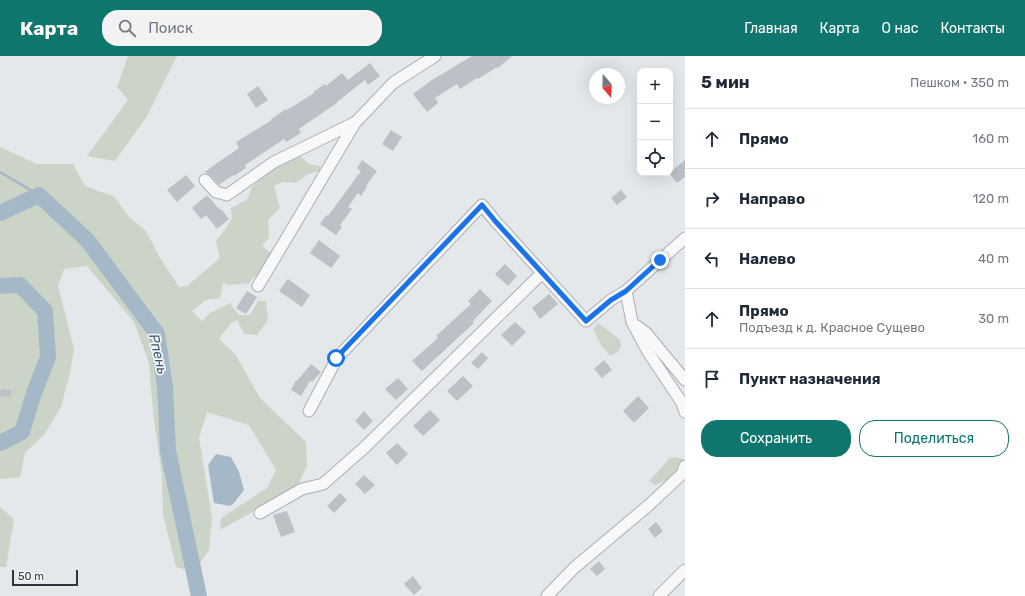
<!DOCTYPE html>
<html lang="ru">
<head>
<meta charset="utf-8">
<style>
  :root { --surface:#fff; --page:#f2f2f3; --text:#1f2937; --muted:#747a83; --line:#e0e1e3; --accent:#0f766e }
  body { margin:0; font-family:Rubik,sans-serif; background:var(--page); color:var(--text) }
  .controls { position:absolute; right:12px; top:12px; display:grid; overflow:hidden; border-radius:8px; box-shadow:0 4px 16px #0002 }
  .controls button { width:36px; height:36px; display:grid; place-items:center; padding:0; border:0; border-bottom:1px solid var(--line); background:var(--surface); color:var(--text); font:20px sans-serif }
  .compass { position:absolute; left:589px; top:12px; width:36px; height:36px; border-radius:50%; background:var(--surface); box-shadow:0 4px 16px #0002; rotate:161deg }
  .scale { position:absolute; left:12px; bottom:10px; width:66px; box-sizing:border-box; padding-left:4px; border:2px solid #2e3742; border-top:0; font-size:11px; line-height:14px; white-space:nowrap; color:#2e3742; -webkit-text-stroke:3px #f4f6f8; paint-order:stroke }
  .stop { position:absolute; width:12px; height:12px; margin:-9px; border:3px solid #1a73e8; border-radius:50%; background:#fff }
  .stop.end { background:#1a73e8; border-color:#fff; box-shadow:0 1px 4px #0008 }
  .list { margin:0; padding:0; list-style:none }
  h2 { display:flex; justify-content:space-between; align-items:center; height:52px; margin:0; padding:0 16px; font-size:17px }
  h2 small { font-size:13px; font-weight:400; color:var(--muted) }
  .list li { display:grid; grid-template-columns:26px 1fr auto; gap:12px; align-items:center; box-sizing:border-box; height:60px; padding:0 16px; border-top:1px solid var(--line) }
  .list b { display:block; font-size:15px; white-space:nowrap }
  .list p { margin:0; font-size:13px; white-space:nowrap; color:var(--muted) }
  .list em { font-size:13px; font-style:normal; color:var(--muted) }
  .actions { display:flex; gap:8px; padding:12px 16px }
  .actions a { flex:1; padding:9px 0; border:1px solid var(--accent); border-radius:16px; text-align:center; font-size:14px; color:var(--accent) }
  .actions .main { background:var(--accent); color:#fff }
  .icon { flex:none; width:22px; height:22px; fill:none; stroke:currentColor; stroke-width:2; stroke-linecap:round; stroke-linejoin:round }
  .map { position:relative; flex:none; width:685px; height:540px; overflow:hidden }
  header { display:flex; align-items:center; gap:24px; box-sizing:border-box; height:56px; padding:0 20px; background:var(--accent); color:#fff }
  header strong { font-size:19px }
  nav { display:flex; gap:22px; margin-inline-start:auto; font-size:14px }
  .search { width:280px; height:36px; background:var(--page); display:flex; align-items:center; gap:10px; box-sizing:border-box; padding:0 14px; border-radius:16px; color:var(--muted); font-size:15px }
  main { display:flex }
  aside { flex:1; background:var(--surface) }
  .map>svg:first-child { display:block }
</style>
</head>
<body>
<header>
<strong>Карта</strong>
<div class="search"><svg class="icon" aria-label="search" viewBox="0 0 24 24"><circle cx="10" cy="10" r="6"/><path d="M15 15l6 6"/></svg>Поиск</div>
<nav><a>Главная</a><a>Карта</a><a>О нас</a><a>Контакты</a></nav>
</header>
<main>
<div class="map">
<svg width="685" height="540" viewBox="0 0 685 540">
  <rect width="100%" height="100%" fill="#e4e8eb"/>
  <g fill="#cbd4c6">
    <polygon points="128,0 177,0 147,60 115,105 87,100 128,44 117,31"/>
    <polygon points="0,91 37,108 73,108 85,130 115,141 127,159 146,175 160,202 179,231 187,230 220,202 216,185 226,172 232,162 231,152 248,143 251,132 273,112 285,106 299,101 301,101 309,108 320,110 320,115 308,118 295,127 282,126 274,130 280,152 268,164 269,182 262,189 271,198 270,204 249,227 230,229 223,227 220,242 206,244 192,255 202,265 210,257 231,247 232,250 239,259 250,259 258,245 266,245 268,264 257,279 244,278 237,264 231,267 219,283 235,298 260,342 306,386 307,410 297,431 220,474 221,462 267,432 276,414 249,369 207,356 199,382 212,462 209,494 194,516 176,511 163,459 162,420 153,356 149,307 134,266 87,210 64,213 58,230 74,293 70,317 61,351 44,379 25,397 20,421 0,423"/>
    <polygon points="598,267 619,283 621,289 618,296 610,300 601,289 593,273"/>
    <polygon points="675,401 685,404 679,418 655,429 649,425 670,402"/>
    <polygon points="0,451 14,463 6,511 0,511"/>
  </g>
  <polygon fill="#a4b8c7" points="216,398 231,401 239,416 244,434 234,447 230,450 214,447 208,409"/>
  <g fill="none" stroke-linecap="round" stroke-linejoin="round">
    <polyline stroke="#a4b8c7" stroke-width="2.5" points="0,116 39,139"/>
    <g stroke="#a4b8c7" stroke-width="16">
      <polyline points="0,157 39,139 88,185 157,278 165,330 168,395 199,540"/>
      <polyline points="0,230 20,229 45,255 48,301 34,337 22,376 0,387"/>
    </g>
  </g>
  <g fill="#bcc1c7">
    <polygon points="472,0 512,0 498,12 497,11 478,23 477,22 460,33 457,28 435,42 438,47 427,56 413,38 432,24"/>
    <polygon points="370,7 380,20 368,29 365,24 337,46 337,47 299,73 301,77 286,86 284,83 245,109 246,112 234,120 233,119 219,129 210,119 205,116 217,107 239,92 236,86 272,64 271,63 286,53 287,54 314,37 313,36 325,28 326,30 342,17 348,24"/>
    <polygon points="258,30 268,44 256,52 247,38"/>
    <polygon points="391,74 402,81 393,95 382,88"/>
    <polygon points="362,104 377,115 366,130 367,131 361,140 358,137 348,151 352,153 340,169 342,171 336,179 320,168 326,159 328,160 361,115 357,112"/>
    <polygon points="685,104 685,121 677,127 669,117"/>
    <polygon points="186,119 195,130 177,146 167,134"/>
    <polygon points="621,134 627,141 617,149 611,142"/>
    <polygon points="207,139 220,154 221,153 229,163 217,173 206,159 201,163 192,152"/>
    <polygon points="319,184 340,200 331,212 310,197"/>
    <polygon points="505,208 517,220 508,230 495,218"/>
    <polygon points="288,223 310,239 302,251 279,235"/>
    <polygon points="480,233 492,245 473,265 474,267 422,315 412,305 438,282 436,280 471,248 468,245"/>
    <polygon points="247,235 257,241 246,258 236,252"/>
    <polygon points="549,238 558,248 540,263 532,252"/>
    <polygon points="515,266 526,276 512,290 501,279"/>
    <polygon points="482,296 488,302 478,313 471,307"/>
    <polygon points="604,304 612,314 602,322 594,313"/>
    <polygon points="311,308 321,316 312,326 310,325 301,340 291,334 296,324 297,325"/>
    <polygon points="463,320 473,330 457,345 447,335"/>
    <polygon points="398,322 408,333 396,344 385,333"/>
    <polygon points="1,333 11,334 10,341 0,340"/>
    <polygon points="638,340 649,352 634,367 623,355"/>
    <polygon points="430,354 440,364 423,380 413,370"/>
    <polygon points="364,355 373,365 364,374 355,365"/>
    <polygon points="397,387 408,398 397,409 386,397"/>
    <polygon points="364,419 375,429 365,438 355,428"/>
    <polygon points="340,437 347,444 334,457 327,450"/>
    <polygon points="287,455 295,476 281,481 273,459"/>
    <polygon points="656,466 663,475 655,482 648,473"/>
    <polygon points="599,505 605,513 597,520 590,513"/>
    <polygon points="413,520 422,532 414,539 404,528"/>
  </g>
  <g fill="none" stroke-linecap="round" stroke-linejoin="round">
    <g stroke="#aaafb5" stroke-width="13">
      <g id="minor">
        <polyline points="205,124 216,136 227,139 274,106 354,67"/>
        <polyline points="258,230 355,67 393,27 435,0"/>
        <polyline points="626,235 632,266 648,296 682,347 685,356"/>
        <polyline points="637,270 646,277 685,324"/>
        <polyline points="309,355 337,302 482,149 496,166 586,265 611,244 626,235 685,182"/>
        <polyline points="260,457 302,433 323,428 365,391 542,217"/>
        <polyline points="547,540 574,512 649,449 682,418 685,410"/>
        <polyline points="659,540 685,514"/>
      </g>
    </g>
    <use href="#minor" stroke="#f7f8f9" stroke-width="11"/>
  </g>
  <g fill="none" stroke-linecap="round" stroke-linejoin="round">
    <polyline stroke="#1a73e8" stroke-width="5" points="336,302 482,149 496,166 586,265 611,244 626,235 660,204"/>
  </g>
  <g text-anchor="middle" dominant-baseline="central" stroke-width="3.5" stroke-linejoin="round" paint-order="stroke">
    <g font-size="14" font-style="italic" fill="#3c5972" stroke="#f4f6f8">
      <text transform="translate(158 298) rotate(77)">Рпень</text>
    </g>
  </g>
</svg>
<div class="controls">
<button>+</button>
<button>−</button>
<button><svg class="icon" aria-label="locate" viewBox="0 0 24 24"><circle cx="12" cy="12" r="6"/><path d="M12 2v4M12 18v4M2 12h4M18 12h4"/></svg></button>
</div>
<svg class="compass" viewBox="-18 -18 36 36"><path d="M0-13l5 13h-10z" fill="#e53935"/><path d="M0 13l5-13h-10z" fill="#747a83"/></svg>
<div class="scale">50 m</div>
<div class="stop" style="left:336px;top:302px"></div>
<div class="stop end" style="left:660px;top:204px"></div>
</div>
<aside>
<h2>5 мин<small>Пешком · 350 m</small></h2>
<ul class="list">
<li><svg class="icon" aria-label="ahead" viewBox="0 0 24 24"><path d="M12 20V5M6 11l6-6 6 6"/></svg><div><b>Прямо</b></div><em>160 m</em></li>
<li><svg class="icon" aria-label="right" viewBox="0 0 24 24"><path d="M7 20v-9h11M14 6l5 5-5 5"/></svg><div><b>Направо</b></div><em>120 m</em></li>
<li><svg class="icon" aria-label="left" viewBox="0 0 24 24"><path d="M17 20v-9H6M10 6l-5 5 5 5"/></svg><div><b>Налево</b></div><em>40 m</em></li>
<li><svg class="icon" aria-label="ahead" viewBox="0 0 24 24"><path d="M12 20V5M6 11l6-6 6 6"/></svg><div><b>Прямо</b><p>Подъезд к д. Красное Сущево</p></div><em>30 m</em></li>
<li><svg class="icon" aria-label="arrive" viewBox="0 0 24 24"><path d="M6 21V4h12l-3 4 3 4H6"/></svg><div><b>Пункт назначения</b></div></li>
</ul>
<div class="actions"><a class="main">Сохранить</a><a>Поделиться</a></div>
</aside>
</main>
</body>
</html>
